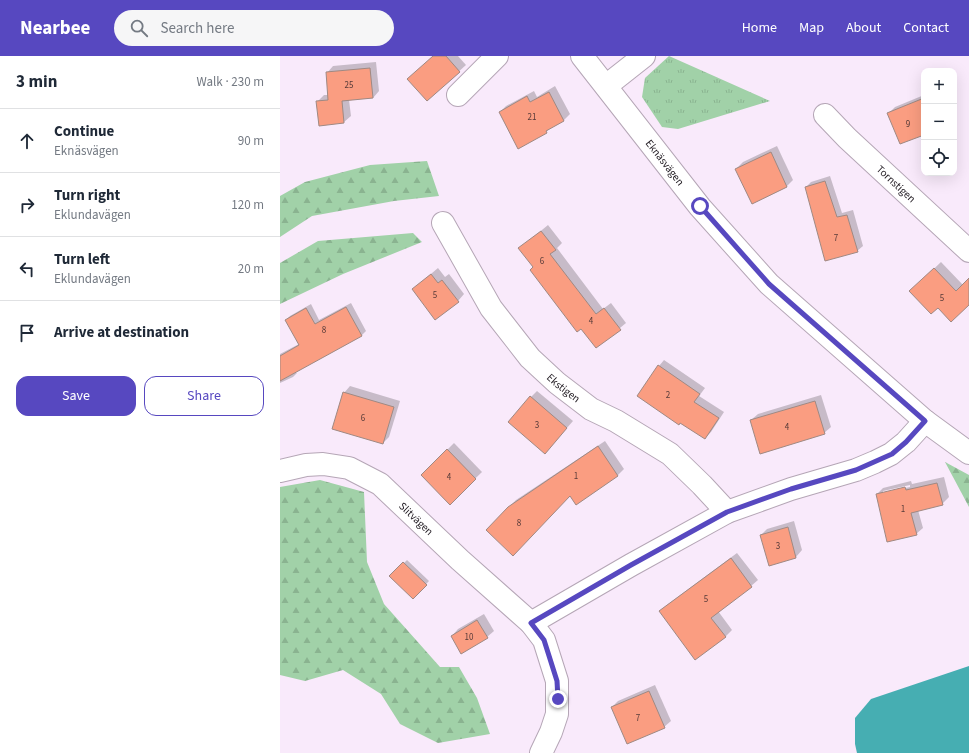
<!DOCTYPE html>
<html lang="en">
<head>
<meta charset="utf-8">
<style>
  :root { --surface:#fff; --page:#f6f6f7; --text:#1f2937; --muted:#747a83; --line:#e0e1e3; --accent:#5748c0 }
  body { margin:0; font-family:"Source Sans 3",sans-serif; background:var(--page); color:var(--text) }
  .controls { position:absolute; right:12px; top:12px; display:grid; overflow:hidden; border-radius:8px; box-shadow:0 4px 16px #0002 }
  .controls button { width:36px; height:36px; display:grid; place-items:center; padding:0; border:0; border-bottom:1px solid var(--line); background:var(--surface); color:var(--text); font:20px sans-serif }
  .stop { position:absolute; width:12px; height:12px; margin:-9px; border:3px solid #5748c0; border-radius:50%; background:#fff }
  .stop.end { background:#5748c0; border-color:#fff; box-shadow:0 1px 4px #0008 }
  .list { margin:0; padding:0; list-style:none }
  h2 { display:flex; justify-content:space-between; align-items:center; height:52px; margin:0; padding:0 16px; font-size:17px }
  h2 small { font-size:13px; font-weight:400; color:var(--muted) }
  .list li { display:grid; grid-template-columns:26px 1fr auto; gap:12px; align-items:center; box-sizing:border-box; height:64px; padding:0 16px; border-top:1px solid var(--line) }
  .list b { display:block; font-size:15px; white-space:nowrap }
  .list p { margin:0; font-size:13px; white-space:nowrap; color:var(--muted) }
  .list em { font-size:13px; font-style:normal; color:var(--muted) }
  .actions { display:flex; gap:8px; padding:12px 16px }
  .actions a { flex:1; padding:9px 0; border:1px solid var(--accent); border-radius:12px; text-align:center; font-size:14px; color:var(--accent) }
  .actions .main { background:var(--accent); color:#fff }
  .icon { flex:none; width:22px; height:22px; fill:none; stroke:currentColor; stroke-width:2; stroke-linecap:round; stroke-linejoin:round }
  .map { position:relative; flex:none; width:689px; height:697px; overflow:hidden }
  header { display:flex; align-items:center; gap:24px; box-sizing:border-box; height:56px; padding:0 20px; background:var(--accent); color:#fff }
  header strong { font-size:19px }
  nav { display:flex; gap:22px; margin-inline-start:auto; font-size:14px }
  .search { width:280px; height:36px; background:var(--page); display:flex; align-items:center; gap:10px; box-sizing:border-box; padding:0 14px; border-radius:22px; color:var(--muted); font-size:15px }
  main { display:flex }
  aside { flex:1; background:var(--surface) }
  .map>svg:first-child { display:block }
</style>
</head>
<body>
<header>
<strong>Nearbee</strong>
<div class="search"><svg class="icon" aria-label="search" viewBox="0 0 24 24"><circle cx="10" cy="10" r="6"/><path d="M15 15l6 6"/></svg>Search here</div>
<nav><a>Home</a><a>Map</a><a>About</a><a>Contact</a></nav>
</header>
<main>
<aside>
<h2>3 min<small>Walk · 230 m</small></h2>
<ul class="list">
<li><svg class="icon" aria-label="ahead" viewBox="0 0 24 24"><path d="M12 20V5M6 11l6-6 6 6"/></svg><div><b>Continue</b><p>Eknäsvägen</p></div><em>90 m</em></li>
<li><svg class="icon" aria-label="right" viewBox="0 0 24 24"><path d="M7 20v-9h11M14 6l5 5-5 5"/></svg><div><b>Turn right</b><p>Eklundavägen</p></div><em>120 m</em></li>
<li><svg class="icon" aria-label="left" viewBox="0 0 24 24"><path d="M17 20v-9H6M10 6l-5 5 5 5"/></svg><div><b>Turn left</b><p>Eklundavägen</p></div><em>20 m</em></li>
<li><svg class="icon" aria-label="arrive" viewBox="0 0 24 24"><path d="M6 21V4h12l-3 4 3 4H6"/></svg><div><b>Arrive at destination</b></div></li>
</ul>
<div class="actions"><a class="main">Save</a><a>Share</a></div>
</aside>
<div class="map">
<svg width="689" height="697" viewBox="0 0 689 697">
  <defs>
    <pattern id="grass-tufts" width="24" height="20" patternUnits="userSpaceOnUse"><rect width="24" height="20" fill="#a1d1a8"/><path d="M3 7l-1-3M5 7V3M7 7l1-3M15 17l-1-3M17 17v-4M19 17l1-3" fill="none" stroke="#8ab390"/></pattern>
    <pattern id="forest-firs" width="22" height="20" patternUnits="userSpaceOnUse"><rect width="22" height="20" fill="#a1d1a8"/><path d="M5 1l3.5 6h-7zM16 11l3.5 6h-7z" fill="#8ab390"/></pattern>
  </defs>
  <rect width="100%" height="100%" fill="#f9eafb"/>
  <polygon fill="url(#grass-tufts)" points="389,0 490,45 398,73 382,71 362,41 365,22"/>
  <g fill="url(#forest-firs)">
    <polygon points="147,105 159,140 114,145 32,160 0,181 0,140 25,126 90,109"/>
    <polygon points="133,177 142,186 63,218 0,248 0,207 38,185"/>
    <polygon points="665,406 689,419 689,451"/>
    <polygon points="40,424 84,436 87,506 104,548 160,611 179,611 197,642 210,678 158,687 120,668 101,638 63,614 25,625 0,619 0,431"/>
  </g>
  <polygon fill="#46aeb2" points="689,610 689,697 577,697 575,688 575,662 591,643"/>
  <g fill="#0003" fill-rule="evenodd">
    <polygon points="154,0 178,0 186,9 147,44"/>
    <polygon points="96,6 99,35 93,42 69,44 71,60 64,66 40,69 37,46 44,39 49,39 47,17 53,10"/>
    <polygon points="275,30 290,58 284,64 271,71 266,76 220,56 226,50 254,35 257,41"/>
    <polygon points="644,39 644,78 608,58 615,51"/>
    <polygon points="497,90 513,124 507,130 456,113 463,106"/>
    <polygon points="550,120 562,157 573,154 583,190 577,195 526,131 531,126"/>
    <polygon points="268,169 282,187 277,192 323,253 331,247 346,267 317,291 240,192"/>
    <polygon points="661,206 683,229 689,223 689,247 658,251 631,235"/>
    <polygon points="158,212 165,221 169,218 184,238 178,245 133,233"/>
    <polygon points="71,247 86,275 82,279 14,316 17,317 13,321 0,327 0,298 19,288 6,264 10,260 31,248 39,264"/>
    <polygon points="384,304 425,332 419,340 444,356 431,376 425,382 379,310"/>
    <polygon points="70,330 120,345 109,381 103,387 64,337"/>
    <polygon points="257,335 293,365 271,390 251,341"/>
    <polygon points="541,339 551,371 544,377 471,364 478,358"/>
    <polygon points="325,385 344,413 337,420 207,474 236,444"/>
    <polygon points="174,387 202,416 170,447 142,419"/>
    <path d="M664,421L669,441L662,448L638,454L643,472L636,478L597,438L603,432L631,425L632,428ZM630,429V431L603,437V435Z"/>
    <polygon points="514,465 522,494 516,501 490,509 481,479 487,473"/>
    <polygon points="457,497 478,524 471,530 438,555 452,574 445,581 380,555 387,549"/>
    <polygon points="127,504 149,525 133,542 111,520"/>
    <polygon points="204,558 214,575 207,581 172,580 178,573"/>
    <polygon points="375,629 391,665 384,671 332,651 338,645"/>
  </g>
  <g fill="#fa9d81" stroke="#9f8983">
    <polygon points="153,0 166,0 180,16 147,45 127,23"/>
    <polygon points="90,12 93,42 62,45 64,67 39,70 36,45 48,44 46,16"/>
    <polygon points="269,36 284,65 266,75 267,77 238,93 219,56 247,40 250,46"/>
    <polygon points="644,42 644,79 620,88 607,57"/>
    <polygon points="491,96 507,131 472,148 455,113"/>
    <polygon points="545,125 557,161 567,159 578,196 545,205 525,131"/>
    <polygon points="261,175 276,194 270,198 316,258 324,252 341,274 316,292 301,273 297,276 250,214 253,211 238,192"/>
    <polygon points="654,212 676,235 689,222 689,249 671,266 658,252 651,258 629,235"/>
    <polygon points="151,218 158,227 162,224 179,246 155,264 132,233"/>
    <polygon points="66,251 82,280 0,325 0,300 19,289 5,264 26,252 35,268"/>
    <polygon points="378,309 420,338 414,346 439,362 425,383 400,367 399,369 357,340"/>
    <polygon points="63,336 114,351 103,388 52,373"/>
    <polygon points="250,340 287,372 265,398 228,366"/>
    <polygon points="535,345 545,378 480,398 470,364"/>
    <polygon points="318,390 338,420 296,449 290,440 233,500 206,474 228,451"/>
    <polygon points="167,393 196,423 170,449 141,419"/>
    <polygon points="657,427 663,449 631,457 637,479 607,486 596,438 625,431 626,434"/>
    <polygon points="508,471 516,502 489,510 480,479"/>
    <polygon points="451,502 472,531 431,562 446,581 415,604 379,555"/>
    <polygon points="123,506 147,529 133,543 109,520"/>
    <polygon points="197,564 208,582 181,598 171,580"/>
    <polygon points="369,635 385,672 347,688 331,651"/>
  </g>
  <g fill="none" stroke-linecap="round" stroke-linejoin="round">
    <g stroke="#b5a6b6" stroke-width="24">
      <g id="minor">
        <path id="s1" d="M302,0L420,151L489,228L645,365L689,397"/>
        <polyline points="326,30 364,0"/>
        <polyline points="178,39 217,0"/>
        <path id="s2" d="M545,59L567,82L689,195"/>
        <path id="s3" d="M163,167L211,252L250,302L277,327L311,353L336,365L390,398L422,429L447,456"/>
        <path id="s4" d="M0,415L26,409L43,408L69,412L100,428L180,504L251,567L264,584L277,625V658L271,676L261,697"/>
        <polyline points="251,567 351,509 447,456 511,433 576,414 595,406 611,398 626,386 645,365"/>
      </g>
    </g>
    <use href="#minor" stroke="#fff" stroke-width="22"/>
  </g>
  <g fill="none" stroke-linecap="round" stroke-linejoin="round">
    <polyline stroke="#5748c0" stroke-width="5" points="278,643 277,625 264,584 251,567 351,509 447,456 511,433 576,414 612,398 626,386 645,365 489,228 420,150"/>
  </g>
  <g text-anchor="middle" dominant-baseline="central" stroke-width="4" stroke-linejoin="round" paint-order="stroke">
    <g font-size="9" fill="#563a38">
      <text x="69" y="29">25</text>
      <text x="252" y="61">21</text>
      <text x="628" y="68">9</text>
      <text x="556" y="182">7</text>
      <text x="262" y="205">6</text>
      <text x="155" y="239">5</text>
      <text x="662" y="242">5</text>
      <text x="311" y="265">4</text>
      <text x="44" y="274">8</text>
      <text x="388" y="339">2</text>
      <text x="83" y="362">6</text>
      <text x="257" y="369">3</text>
      <text x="507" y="371">4</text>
      <text x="296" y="420">1</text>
      <text x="169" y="421">4</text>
      <text x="623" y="453">1</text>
      <text x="239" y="467">8</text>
      <text x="498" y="490">3</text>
      <text x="426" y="543">5</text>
      <text x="189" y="581">10</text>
      <text x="358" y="662">7</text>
    </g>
    <g font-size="11" fill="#1f1920" stroke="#fdfdfd">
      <text stroke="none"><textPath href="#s1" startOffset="135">Eknäsvägen</textPath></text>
      <text stroke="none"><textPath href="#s2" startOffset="99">Tornstigen</textPath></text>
      <text stroke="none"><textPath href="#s3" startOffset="206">Ekstigen</textPath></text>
      <text stroke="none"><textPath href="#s4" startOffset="155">Slitvägen</textPath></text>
    </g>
  </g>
</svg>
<div class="controls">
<button>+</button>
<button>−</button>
<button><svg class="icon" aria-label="locate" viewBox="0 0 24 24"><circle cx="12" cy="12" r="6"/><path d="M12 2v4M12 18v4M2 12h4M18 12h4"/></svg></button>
</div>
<div class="stop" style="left:420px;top:150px"></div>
<div class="stop end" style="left:278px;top:643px"></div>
</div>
</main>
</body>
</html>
